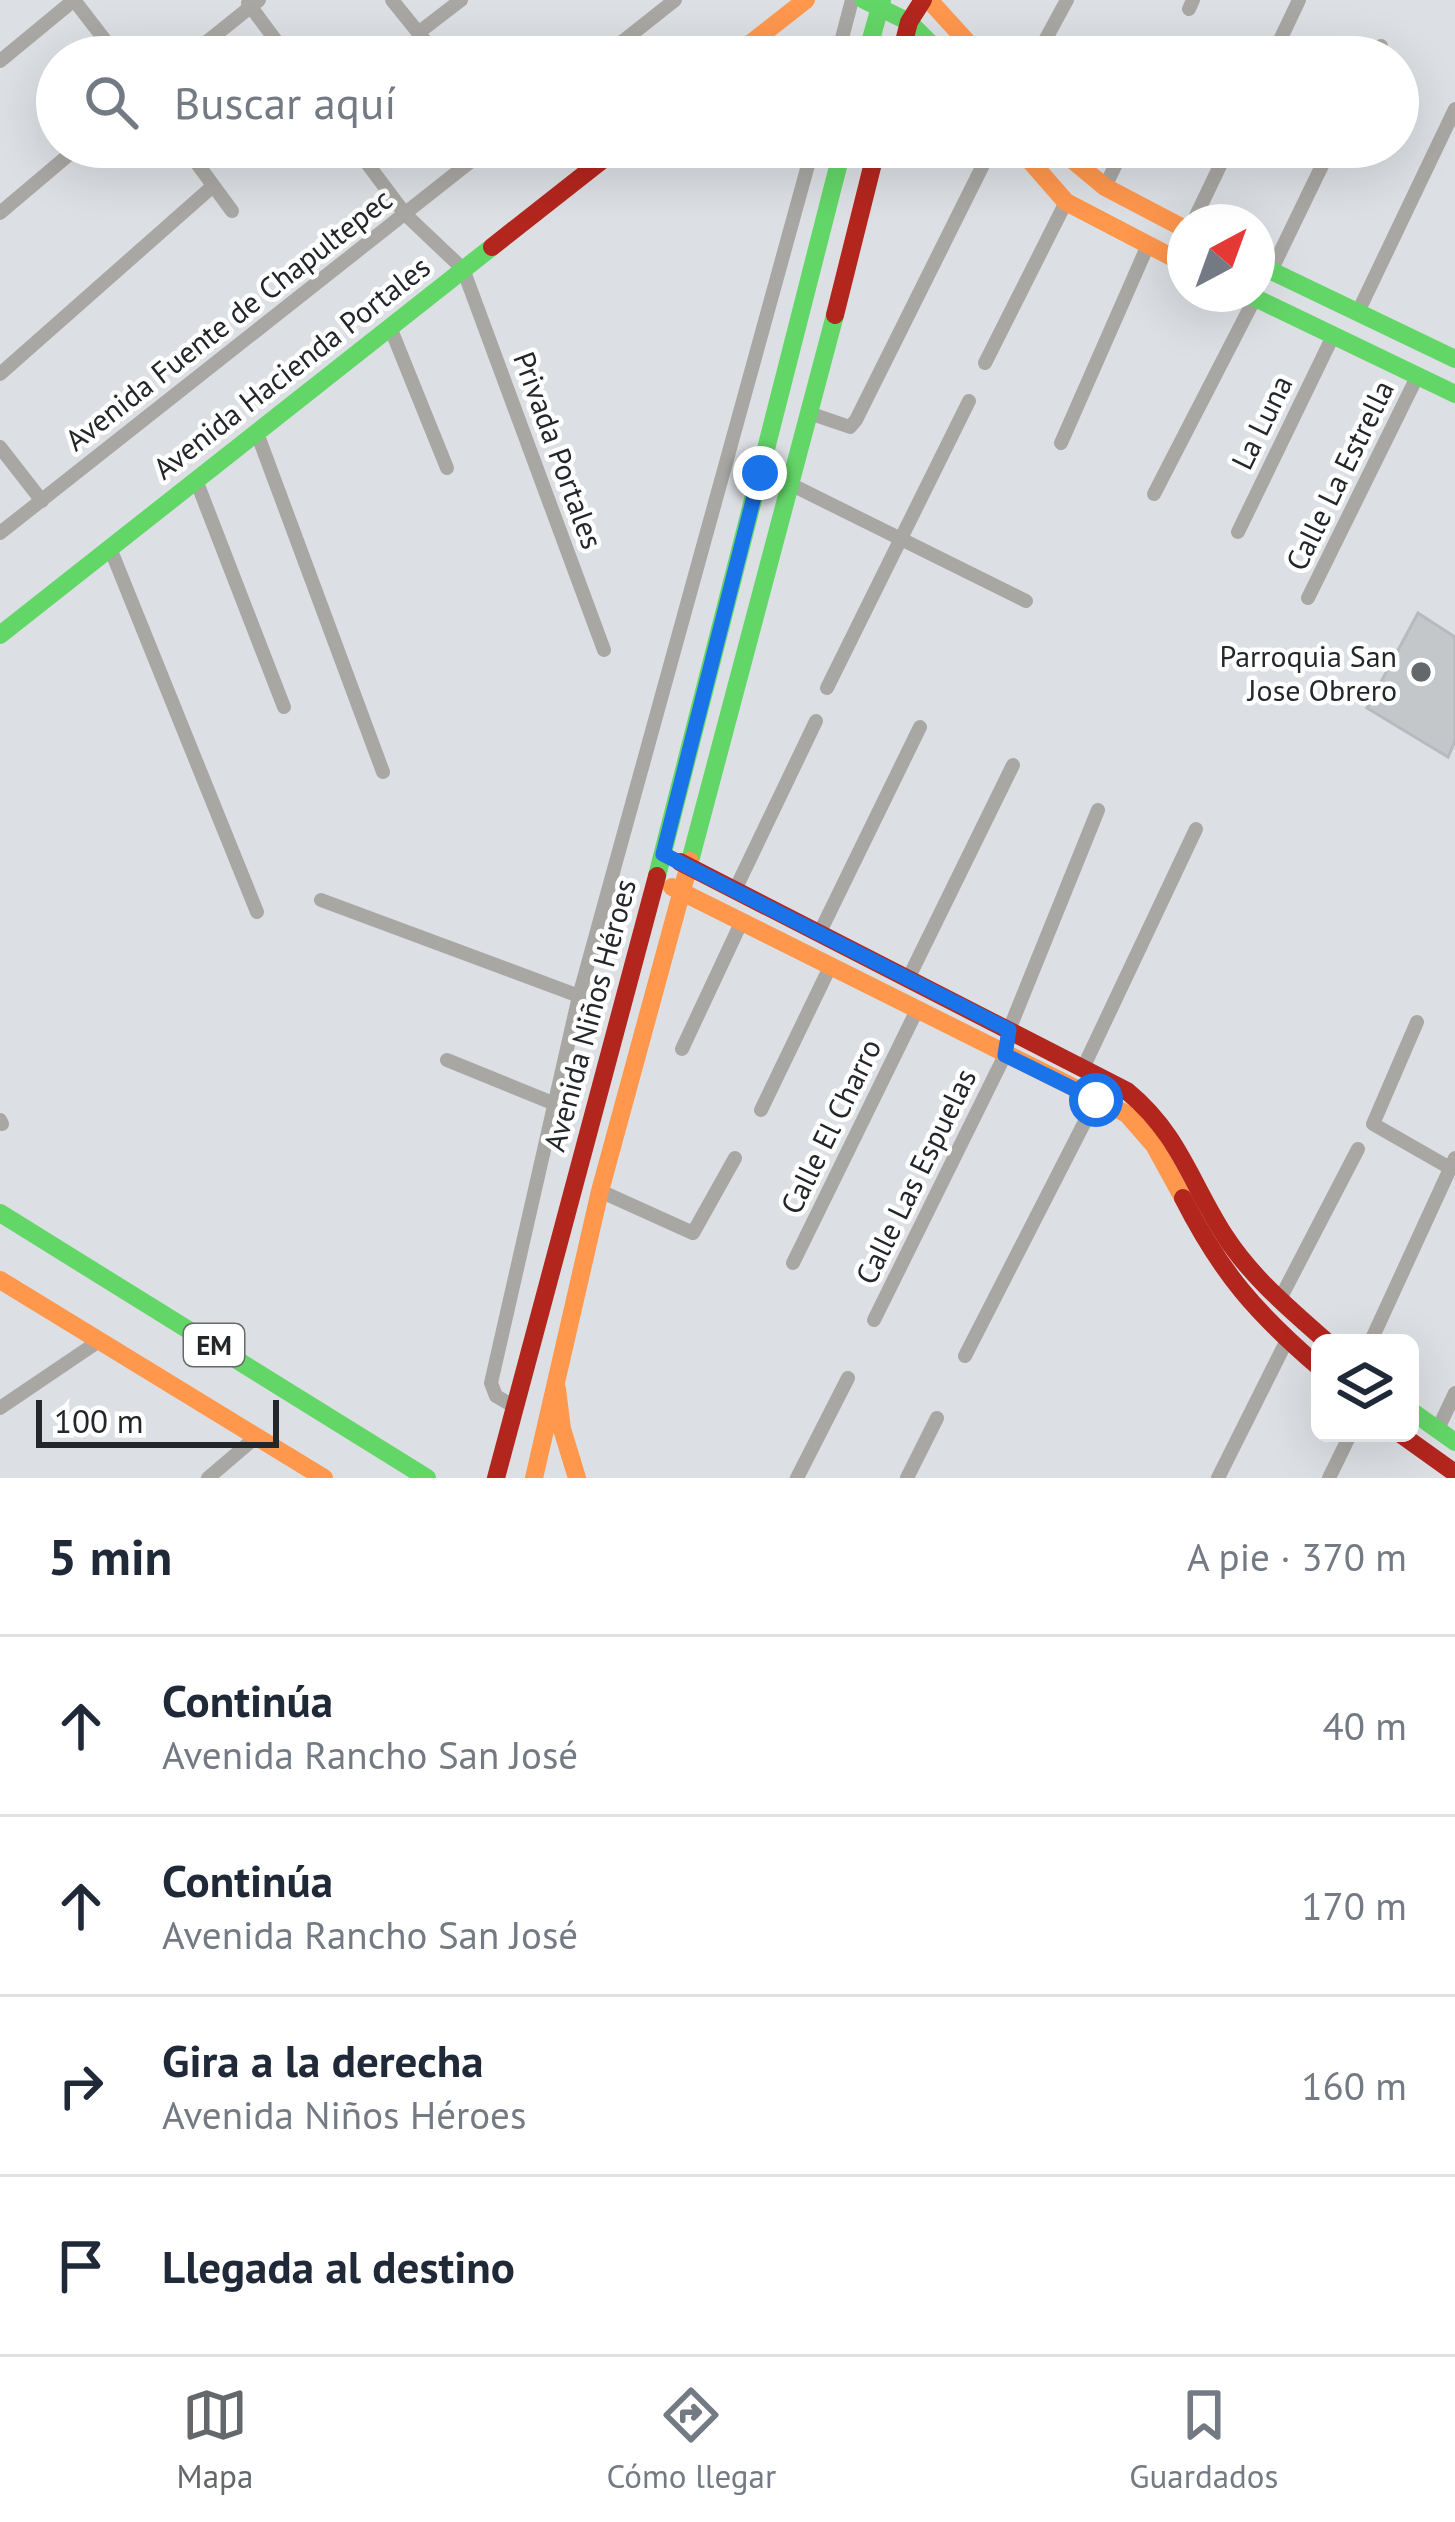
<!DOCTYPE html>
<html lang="es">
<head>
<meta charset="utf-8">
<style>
  :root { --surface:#fff; --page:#f6f6f7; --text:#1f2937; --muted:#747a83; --line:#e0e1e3; --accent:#64686b }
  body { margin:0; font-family:"PT Sans",sans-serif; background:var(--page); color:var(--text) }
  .controls { position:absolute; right:36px; bottom:36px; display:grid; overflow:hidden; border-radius:18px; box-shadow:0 12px 48px #0002 }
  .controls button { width:108px; height:108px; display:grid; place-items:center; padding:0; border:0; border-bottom:3px solid var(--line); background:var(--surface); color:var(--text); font:60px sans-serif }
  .compass { position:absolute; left:1167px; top:204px; width:108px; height:108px; border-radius:50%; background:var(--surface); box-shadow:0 12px 48px #0002; rotate:41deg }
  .scale { position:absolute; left:36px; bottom:30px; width:243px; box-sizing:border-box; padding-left:12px; border:6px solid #24272a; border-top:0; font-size:33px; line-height:42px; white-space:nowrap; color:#24272a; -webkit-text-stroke:9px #fff; paint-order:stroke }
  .stop { position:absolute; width:36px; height:36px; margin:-27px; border:9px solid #1a73e8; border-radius:50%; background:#fff }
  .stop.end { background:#1a73e8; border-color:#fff; box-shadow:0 3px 12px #0008 }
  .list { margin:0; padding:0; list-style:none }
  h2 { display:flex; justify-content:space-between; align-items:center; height:156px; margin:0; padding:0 48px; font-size:51px }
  h2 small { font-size:39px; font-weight:400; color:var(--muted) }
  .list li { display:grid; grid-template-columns:78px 1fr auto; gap:36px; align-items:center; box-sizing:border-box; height:180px; padding:0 48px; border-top:3px solid var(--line) }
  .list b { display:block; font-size:45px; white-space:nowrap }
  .list p { margin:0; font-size:39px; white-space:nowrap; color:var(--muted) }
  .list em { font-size:39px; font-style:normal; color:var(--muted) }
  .icon { flex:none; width:66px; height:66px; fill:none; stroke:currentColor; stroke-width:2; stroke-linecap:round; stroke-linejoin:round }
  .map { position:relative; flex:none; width:1455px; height:1478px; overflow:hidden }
  .search { position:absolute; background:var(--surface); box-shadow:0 12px 48px #0002; left:36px; right:36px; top:36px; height:132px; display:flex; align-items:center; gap:30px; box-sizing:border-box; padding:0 42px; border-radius:66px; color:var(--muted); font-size:45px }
  .sheet { height:876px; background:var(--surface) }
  nav { display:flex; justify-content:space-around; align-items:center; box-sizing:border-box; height:168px; border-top:3px solid var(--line); background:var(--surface); font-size:33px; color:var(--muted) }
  nav a { display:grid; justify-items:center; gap:6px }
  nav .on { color:var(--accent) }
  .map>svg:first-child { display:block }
</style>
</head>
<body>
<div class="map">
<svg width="1455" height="1478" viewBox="0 0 1455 1478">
  <rect width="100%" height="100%" fill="#dce0e4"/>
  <polygon fill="#c3c7ca" stroke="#b8bbbe" stroke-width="3" points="1418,613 1455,637 1455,741 1448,757 1367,708"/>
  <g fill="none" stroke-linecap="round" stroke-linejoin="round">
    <g stroke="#a9a7a3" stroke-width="14">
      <polyline points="74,0 118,57"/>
      <polyline points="392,0 438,57"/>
      <polyline points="248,3 288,57"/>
      <polyline points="1189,9 1193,0"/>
      <polyline points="418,33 461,0"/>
      <polyline points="188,57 259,0"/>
      <polyline points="603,57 675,0"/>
      <polyline points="837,57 852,0"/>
      <polyline points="1036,57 1067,0"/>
      <polyline points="1272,57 1299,0"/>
      <polyline points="1375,57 1381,46"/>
      <polyline points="0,61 74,0"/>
      <polyline points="185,147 232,211"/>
      <polyline points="355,147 405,214 463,269 604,650"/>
      <polyline points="1105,187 1124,147"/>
      <polyline points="0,213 78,147"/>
      <polyline points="1193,222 1229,147"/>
      <polyline points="1271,271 1331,147"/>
      <polyline points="1358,312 1455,109"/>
      <polyline points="390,327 447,468"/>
      <polyline points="985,363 1066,202"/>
      <polyline points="0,374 213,186"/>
      <polyline points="809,413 850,427 856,420 992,147"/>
      <polyline points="257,433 383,772"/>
      <polyline points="1061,443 1148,245"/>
      <polyline points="0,447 42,501"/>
      <polyline points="760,473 792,485 1026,601"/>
      <polyline points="196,480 284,707"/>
      <polyline points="1154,494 1255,298"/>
      <polyline points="1238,532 1333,336"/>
      <polyline points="0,533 489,147"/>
      <polyline points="110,548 257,912"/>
      <polyline points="1308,598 1417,377"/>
      <polyline points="827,688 969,401"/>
      <polyline points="735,890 816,721"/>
      <polyline points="321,900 579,996"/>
      <polyline points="819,934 920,727"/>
      <polyline points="909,977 1013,765"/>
      <polyline points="1417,1022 1373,1124 1450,1168"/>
      <polyline points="682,1049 741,923"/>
      <polyline points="447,1060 555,1104"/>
      <polyline points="1084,1066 1196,829"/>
      <polyline points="761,1110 829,969"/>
      <polyline points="0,1120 2,1124"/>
      <polyline points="600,1191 693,1233 735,1158"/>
      <polyline points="793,1263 916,1012"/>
      <polyline points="1279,1301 1358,1149"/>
      <polyline points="874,1320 1005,1055 1009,1030 1098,810"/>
      <polyline points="1370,1343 1455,1158"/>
      <polyline points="965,1356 1096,1100"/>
      <polyline points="515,1407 496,1396 491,1383 579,996 813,147"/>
      <polyline points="0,1408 99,1341"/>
      <polyline points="1437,1431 1455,1393"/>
      <polyline points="208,1478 256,1437"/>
      <polyline points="797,1478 848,1378"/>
      <polyline points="907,1478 937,1418"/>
      <polyline points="1218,1478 1287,1340"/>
      <polyline points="1329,1478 1351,1433"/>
    </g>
    <g stroke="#63d668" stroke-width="18">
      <polyline points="864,0 909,22 944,57"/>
      <polyline points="866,57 882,0"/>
      <polyline points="1257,264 1455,359"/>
      <polyline points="1247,294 1455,394"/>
      <polyline points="0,635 492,247"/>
      <polyline points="690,861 835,315"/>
      <polyline points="657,876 843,147"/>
      <polyline points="0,1213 427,1478"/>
      <polyline points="1410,1410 1455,1442"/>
    </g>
    <g stroke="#ff974d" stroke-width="18">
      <polyline points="929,0 981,57"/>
      <polyline points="733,57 806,0"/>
      <polyline points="1018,147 1066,202 1185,264"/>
      <polyline points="1057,147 1105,187 1185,229"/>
      <polyline points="672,887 1127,1114 1154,1145 1183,1198"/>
      <polyline points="0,1280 324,1478"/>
      <polyline points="557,1389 562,1429 577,1478"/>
      <polyline points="534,1478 600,1191 690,861"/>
    </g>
    <g stroke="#b3261e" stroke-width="18">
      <polyline points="900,57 909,22 923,0"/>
      <polyline points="492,247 619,147"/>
      <polyline points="835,315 877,147"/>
      <path d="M680,862L1127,1091C1180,1135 1190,1182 1225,1236C1252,1278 1291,1310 1328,1343"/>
      <path d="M1183,1198C1221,1273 1256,1313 1320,1368"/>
      <polyline points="1399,1433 1455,1473"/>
      <polyline points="496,1478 657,876"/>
    </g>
  </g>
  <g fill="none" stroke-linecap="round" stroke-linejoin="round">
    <polyline stroke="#1a73e8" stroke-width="15" points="760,473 663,854 1009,1030 1005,1055 1096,1100"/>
  </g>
  <circle fill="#64686b" stroke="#fff" stroke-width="4.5" cx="1421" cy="672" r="12"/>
  <g text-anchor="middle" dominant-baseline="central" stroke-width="9" stroke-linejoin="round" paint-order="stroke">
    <rect fill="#fff" stroke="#66686a" stroke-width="3" x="184" y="1324" width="60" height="42" rx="9"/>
    <g font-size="27" font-weight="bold" fill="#24272a">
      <text x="214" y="1345">EM</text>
    </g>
    <g font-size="30" fill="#24272a" stroke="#fff">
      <text transform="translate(228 319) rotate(-38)">Avenida Fuente de Chapultepec</text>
      <text transform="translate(291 367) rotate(-38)">Avenida Hacienda Portales</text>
      <text transform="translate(1261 422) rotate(-64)">La Luna</text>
      <text transform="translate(559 450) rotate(70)">Privada Portales</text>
      <text transform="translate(1339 475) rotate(-64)">Calle La Estrella</text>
      <text transform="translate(589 1015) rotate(-75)">Avenida Niños Héroes</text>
      <text transform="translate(830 1126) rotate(-64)">Calle El Charro</text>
      <text transform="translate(915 1176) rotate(-64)">Calle Las Espuelas</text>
    </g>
    <g font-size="30" fill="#24272a" stroke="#fff" text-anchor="end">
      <text x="1397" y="655">Parroquia San<tspan x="1397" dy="34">Jose Obrero</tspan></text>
    </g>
  </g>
</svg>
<div class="controls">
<button><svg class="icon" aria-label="layers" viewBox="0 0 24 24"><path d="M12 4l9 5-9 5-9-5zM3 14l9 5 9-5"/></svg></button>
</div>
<svg class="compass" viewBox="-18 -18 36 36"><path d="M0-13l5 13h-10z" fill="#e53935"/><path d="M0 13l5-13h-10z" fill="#747a83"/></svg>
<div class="scale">100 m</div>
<div class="stop" style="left:1096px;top:1100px"></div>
<div class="stop end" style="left:760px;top:473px"></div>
<div class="search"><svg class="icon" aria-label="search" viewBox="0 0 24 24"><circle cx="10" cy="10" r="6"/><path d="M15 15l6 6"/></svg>Buscar aquí</div>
</div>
<section class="sheet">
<h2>5 min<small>A pie · 370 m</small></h2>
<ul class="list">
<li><svg class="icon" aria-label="ahead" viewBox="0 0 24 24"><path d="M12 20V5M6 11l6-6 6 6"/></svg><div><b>Continúa</b><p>Avenida Rancho San José</p></div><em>40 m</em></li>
<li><svg class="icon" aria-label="ahead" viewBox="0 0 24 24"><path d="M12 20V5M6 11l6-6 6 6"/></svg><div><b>Continúa</b><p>Avenida Rancho San José</p></div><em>170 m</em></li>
<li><svg class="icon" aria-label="right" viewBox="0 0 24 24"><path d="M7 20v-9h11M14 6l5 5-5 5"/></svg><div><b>Gira a la derecha</b><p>Avenida Niños Héroes</p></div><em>160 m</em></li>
<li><svg class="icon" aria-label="arrive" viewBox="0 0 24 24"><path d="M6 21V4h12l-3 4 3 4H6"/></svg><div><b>Llegada al destino</b></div></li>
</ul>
</section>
<nav>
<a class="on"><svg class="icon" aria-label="map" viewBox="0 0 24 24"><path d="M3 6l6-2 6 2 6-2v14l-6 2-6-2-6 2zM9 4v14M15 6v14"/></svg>Mapa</a>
<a><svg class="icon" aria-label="directions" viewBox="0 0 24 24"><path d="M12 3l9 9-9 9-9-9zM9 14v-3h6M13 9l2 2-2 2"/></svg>Cómo llegar</a>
<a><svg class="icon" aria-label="saved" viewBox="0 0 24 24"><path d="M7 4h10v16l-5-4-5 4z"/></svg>Guardados</a>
</nav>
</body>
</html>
